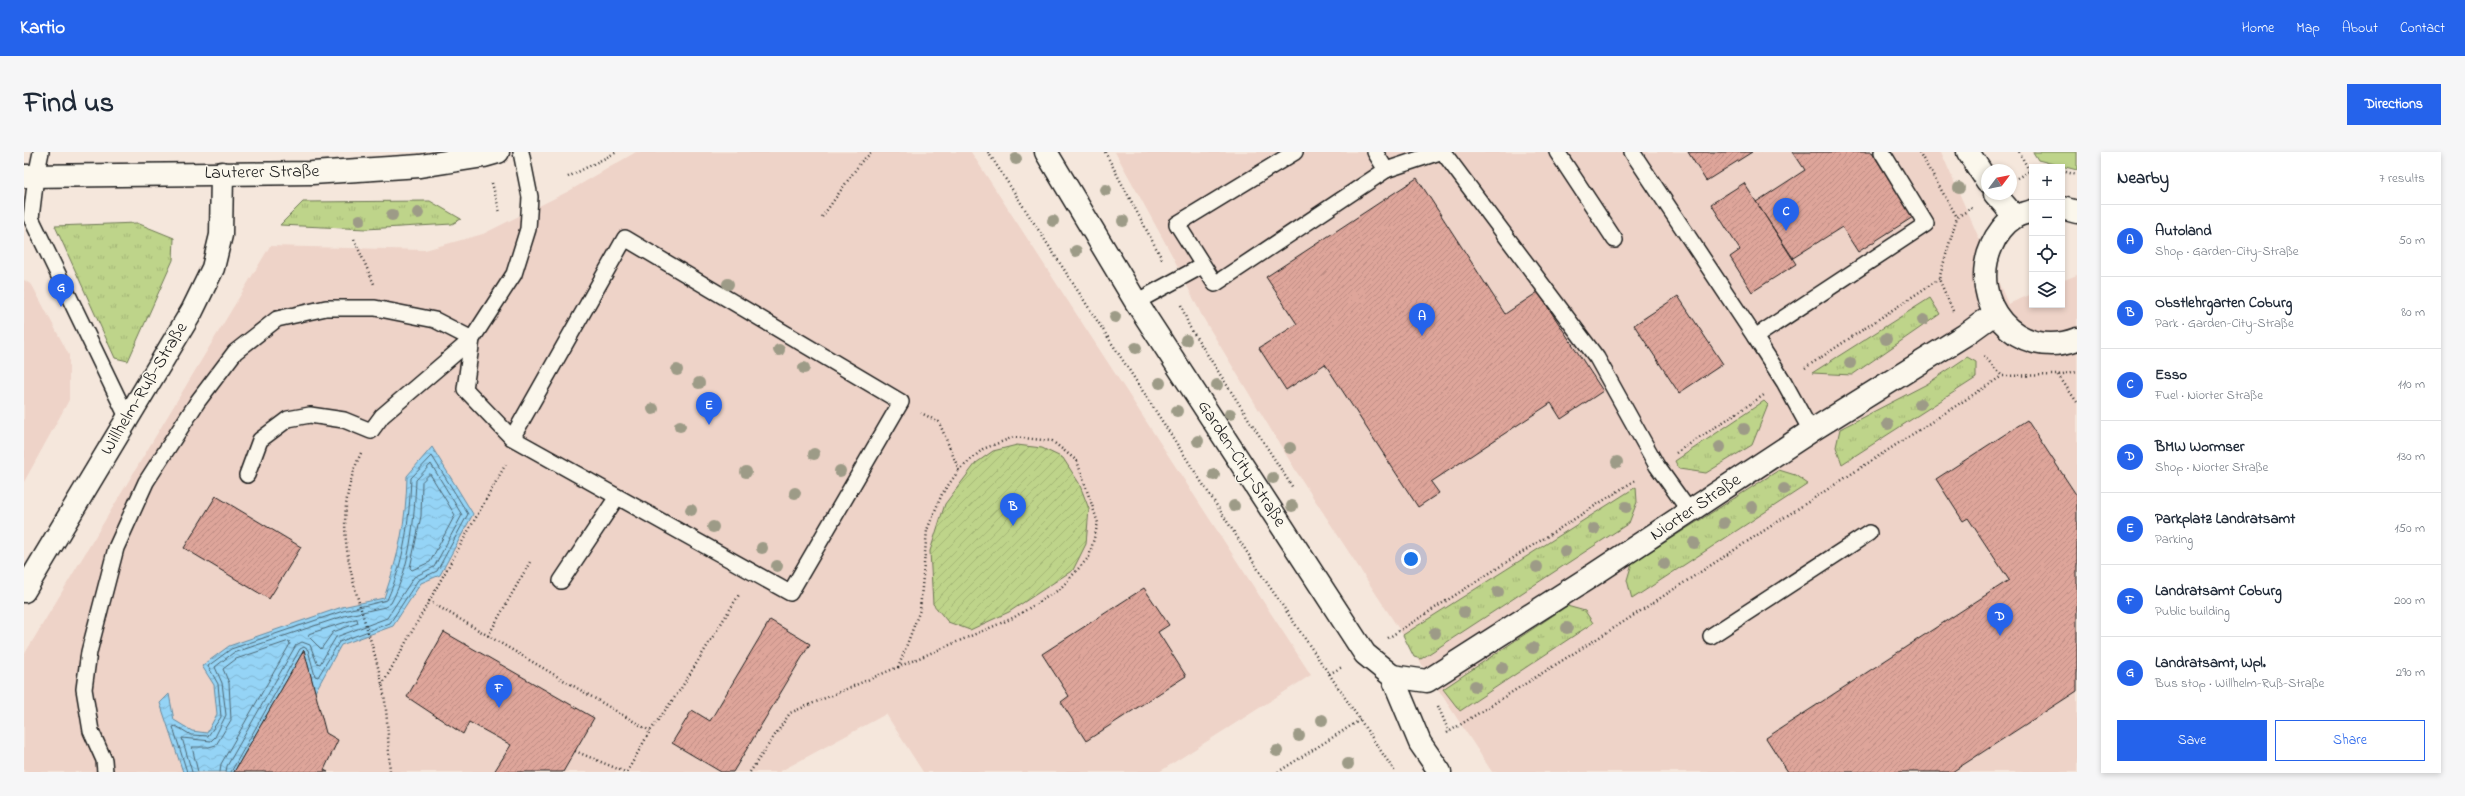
<!DOCTYPE html>
<html lang="en">
<head>
<meta charset="utf-8">
<style>
  :root { --surface:#fff; --page:#f6f6f7; --text:#1f2937; --muted:#747a83; --line:#e0e1e3; --accent:#2563eb }
  body { margin:0; font-family:"Indie Flower",sans-serif; background:var(--page); color:var(--text) }
  .controls { position:absolute; right:12px; top:12px; display:grid; overflow:hidden; border-radius:0px; box-shadow:0 2px 6px #0003 }
  .controls button { width:36px; height:36px; display:grid; place-items:center; padding:0; border:0; border-bottom:1px solid var(--line); background:var(--surface); color:var(--text); font:20px sans-serif }
  .compass { position:absolute; left:1957px; top:12px; width:36px; height:36px; border-radius:50%; background:var(--surface); box-shadow:0 2px 6px #0003; rotate:58deg }
  .you { position:absolute; left:1387px; top:407px; width:14px; height:14px; margin:-10px; border:3px solid #fff; border-radius:50%; background:#1a73e8; box-shadow:0 0 0 6px #1a73e833 }
  .badge { display:grid; place-items:center; width:26px; height:26px; border-radius:50%; background:var(--accent); color:#fff; font-size:13px; font-weight:700 }
  .pin { position:absolute; translate:-50% -33px; filter:drop-shadow(0 1px 2px #0008) }
  .pin::after { content:''; position:absolute; top:21px; width:14px; height:12px; background:inherit; clip-path:polygon(0 0,100% 0,50% 100%) }
  .list { margin:0; padding:0; list-style:none }
  h2 { display:flex; justify-content:space-between; align-items:center; height:52px; margin:0; padding:0 16px; font-size:17px }
  h2 small { font-size:13px; font-weight:400; color:var(--muted) }
  .list li { display:grid; grid-template-columns:26px 1fr auto; gap:12px; align-items:center; box-sizing:border-box; height:72px; padding:0 16px; border-top:1px solid var(--line) }
  .list b { display:block; font-size:15px; white-space:nowrap }
  .list p { margin:0; font-size:13px; white-space:nowrap; color:var(--muted) }
  .list em { font-size:13px; font-style:normal; color:var(--muted) }
  .actions { display:flex; gap:8px; padding:12px 16px }
  .actions a { flex:1; padding:9px 0; border:1px solid var(--accent); border-radius:0px; text-align:center; font-size:14px; color:var(--accent) }
  .actions .main { background:var(--accent); color:#fff }
  .icon { flex:none; width:22px; height:22px; fill:none; stroke:currentColor; stroke-width:2; stroke-linecap:round; stroke-linejoin:round }
  .map { position:relative; flex:none; width:2053px; height:620px; overflow:hidden; border-radius:0px }
  header { display:flex; align-items:center; gap:24px; box-sizing:border-box; height:56px; padding:0 20px; background:var(--accent); color:#fff }
  header strong { font-size:19px }
  nav { display:flex; gap:22px; margin-inline-start:auto; font-size:14px }
  .intro { display:flex; align-items:center; justify-content:space-between; box-sizing:border-box; height:96px; padding:0 24px }
  h1 { margin:0; font-size:28px }
  .button { padding:10px 18px; border-radius:0px; background:var(--accent); color:#fff; font-size:14px; font-weight:700 }
  main { display:flex; gap:24px; padding:0 24px }
  aside { flex:1; background:var(--surface); border-radius:0px; box-shadow:0 2px 6px #0003 }
  .map>svg:first-child { display:block }
</style>
</head>
<body>
<header>
<strong>Kartio</strong>
<nav><a>Home</a><a>Map</a><a>About</a><a>Contact</a></nav>
</header>
<div class="intro"><h1>Find us</h1><a class="button">Directions</a></div>
<main>
<div class="map">
<svg width="2053" height="620" viewBox="0 0 2053 620">
  <defs>
    <pattern id="grass-tufts" width="24" height="20" patternUnits="userSpaceOnUse"><rect width="24" height="20" fill="#bed48a"/><path d="M3 7l-1-3M5 7V3M7 7l1-3M15 17l-1-3M17 17v-4M19 17l1-3" fill="none" stroke="#a3b576"/></pattern>
    <pattern id="garden-furrows" width="10" height="10" patternUnits="userSpaceOnUse"><rect width="10" height="10" fill="#bed48a"/><path d="M-1 1l2-2M0 10L10 0M9 11l2-2" fill="none" stroke="#a3b576"/></pattern>
    <pattern id="water-waves" width="16" height="10" patternUnits="userSpaceOnUse"><rect width="16" height="10" fill="#95d4f6"/><path d="M0 5q4-4 8 0t8 0" fill="none" stroke="#80b5d2"/></pattern>
    <pattern id="building-hatch" width="6" height="6" patternUnits="userSpaceOnUse"><rect width="6" height="6" fill="#dea59a"/><path d="M-1 1l2-2M0 6l6-6M5 7l2-2" fill="none" stroke="#be8d84"/></pattern>
  </defs>
  <rect width="100%" height="100%" fill="#f5e7dc"/>
  <filter id="ink" filterUnits="userSpaceOnUse"><feTurbulence type="fractalNoise" baseFrequency=".025" numOctaves="2"/><feDisplacementMap in="SourceGraphic" scale="8" xChannelSelector="R" yChannelSelector="G"/><feConvolveMatrix kernelMatrix="1 2 1 2 8 2 1 2 1" color-interpolation-filters="sRGB"/></filter>
  <g filter="url(#ink)">
    <g fill="#eed3c8">
      <polygon points="612,0 947,0 1287,523 1135,620 899,620 862,562 755,620 0,620 0,503 246,94 401,98 459,82 545,39"/>
      <polygon points="1091,0 1917,0 1984,152 2008,142 2008,153 2038,153 2038,129 2053,123 2053,620 1468,620 1272,319 1178,164 1149,105"/>
      <polygon points="0,128 8,133 45,203 45,248 0,330"/>
    </g>
    <g fill="url(#grass-tufts)" stroke="#6d7853">
      <polygon points="406,49 437,67 428,72 342,77 256,73 279,50"/>
      <polygon points="113,71 150,86 149,108 104,209 91,206 31,74"/>
      <polygon points="1906,146 1916,162 1828,223 1788,221"/>
      <polygon points="1943,205 1952,210 1952,226 1818,312 1812,295 1816,277 1903,232"/>
      <polygon points="1740,249 1744,253 1728,293 1682,321 1655,317 1651,309"/>
      <polygon points="1755,318 1771,323 1784,332 1608,447 1603,428 1608,411"/>
      <polygon points="1612,335 1613,350 1605,371 1397,507 1390,505 1379,483"/>
      <polygon points="1543,454 1561,459 1569,471 1436,559 1419,537"/>
    </g>
    <polygon fill="#bed48a" stroke="#6d7853" points="2009,0 2053,0 2053,18 2014,8"/>
    <polygon fill="url(#garden-furrows)" stroke="#6d7853" points="993,293 1018,296 1039,306 1055,331 1065,357 1062,392 1049,418 985,460 946,478 924,470 909,452 906,399 921,352 952,311 969,299"/>
    <path fill="url(#water-waves)" stroke="#658a9f" d="M408,295L449,362L416,423L397,431L369,474L317,493L291,540L280,498L210,620H159L136,551L145,542L150,568L168,579L183,581L193,562L190,533L178,514L205,494L318,455L360,446C375,402 382,371 383,324Z"/>
    <g fill="none" stroke-linecap="round" stroke-linejoin="round">
      <g stroke="#4c6673" stroke-width="1">
        <polygon points="406,322 431,363 406,410 388,418 386,416 397,364 398,330"/>
        <polygon points="333,467 334,471 309,480 297,497 284,484 285,482"/>
        <path d="M163,620L149,575L152,574L167,583L184,584L197,565L194,532L184,514L207,497L319,459L363,448C381,408 385,369 387,326L408,304L444,362L413,419L394,428L366,471L315,490L294,525L291,524L284,498L280,495L276,497L207,620"/>
        <path d="M168,620L158,586L187,589L191,585L202,563L198,531L191,515L209,501L320,464L361,455L367,451C387,414 390,369 392,328L407,312L438,363L410,415L390,425L363,466L312,485L296,512L293,511L286,493L278,490L272,493L203,614L202,620"/>
        <polyline points="174,620 168,595 185,595 192,593 207,568 205,531 199,517 212,507 265,489 266,492 197,612 196,620"/>
      </g>
    </g>
    <g fill="url(#building-hatch)" stroke="#1c1c1c">
      <polygon points="1664,0 1728,0 1682,29"/>
      <polygon points="1769,0 1848,0 1889,65 1834,100 1818,75 1769,106 1732,50 1781,18"/>
      <polygon points="1393,26 1481,162 1514,140 1579,239 1537,267 1527,251 1407,330 1415,341 1394,355 1301,212 1262,238 1235,196 1273,172 1242,125"/>
      <polygon points="1720,31 1772,112 1728,140 1706,105 1716,98 1687,52"/>
      <polygon points="1654,144 1699,212 1655,241 1610,173"/>
      <polygon points="2003,268 2053,344 2053,539 1928,620 1764,620 1742,586 1985,428 1944,366 1939,369 1912,327"/>
      <polygon points="192,344 277,395 245,447 160,396"/>
      <polygon points="1120,436 1145,473 1134,480 1162,524 1062,589 1037,550 1045,544 1018,502"/>
      <polygon points="746,468 786,492 709,620 697,620 648,591 668,558 686,569"/>
      <polygon points="420,480 570,566 539,620 470,620 487,593 445,570 439,582 383,545"/>
      <polygon points="280,498 302,581 314,588 300,618 304,620 210,620"/>
    </g>
    <g fill="none" stroke-linecap="round" stroke-linejoin="round">
      <g stroke="#1c1c1c" stroke-width="18">
        <g id="lane">
          <polyline points="17,0 12,24 7,66 103,265"/>
          <polyline points="1271,0 1153,72 1191,132 1362,18 1351,0"/>
          <polyline points="1419,0 1573,206 1633,314 1666,360"/>
          <polyline points="1533,0 1591,88"/>
          <polyline points="1608,0 1731,185"/>
          <polyline points="1362,18 1416,0"/>
          <polyline points="1112,150 1178,114"/>
          <polyline points="1787,279 1760,230 1731,185 1902,72 1858,0"/>
          <polyline points="488,286 601,86 877,250 766,441 488,286 441,237 448,187 490,122 504,77 506,45 497,0"/>
          <polyline points="537,429 593,345"/>
          <polyline points="1687,484 1845,381"/>
          <polyline points="81,620 80,608 67,579 60,537 65,500 92,396 122,330 174,249 211,200 253,167 302,156 351,156 411,168 448,187 358,264 347,279 320,268 286,263 264,267 236,288 223,323"/>
        </g>
      </g>
      <g stroke="#1c1c1c" stroke-width="25">
        <g id="street">
          <polyline points="1022,0 1112,150 1341,502 1368,524 1396,591 1416,620"/>
          <polyline points="1944,0 1963,29"/>
          <polyline points="1971,42 1991,65"/>
          <polyline points="2038,56 2053,60"/>
          <path d="M2008,59C2003,61 1996,62 1991,65C1981,71 1972,83 1968,93C1942,150 1993,210 2053,187"/>
          <polyline points="0,439 168,159 189,116 197,83 198,21"/>
          <polyline points="1368,524 1403,529 1569,423 1787,279 1941,183 1970,162"/>
        </g>
      </g>
      <g stroke="#1c1c1c" stroke-width="25">
        <polyline id="secondary" points="0,24 288,21 396,14 460,4 474,0"/>
      </g>
      <g stroke="#1c1c1c" stroke-width="2.5" stroke-dasharray="1 3" stroke-linecap="butt">
        <polyline points="964,0 1239,425 1305,522 1318,515"/>
        <polyline points="1081,0 1139,109"/>
        <polyline points="1895,0 1933,65"/>
        <polyline points="1995,0 2005,18"/>
        <polyline points="2038,19 2053,23"/>
        <polyline points="544,25 593,0"/>
        <polyline points="1993,26 2008,18"/>
        <polyline points="468,31 476,61"/>
        <polyline points="798,65 837,10 848,0"/>
        <polyline points="330,87 350,132"/>
        <polyline points="1157,153 1165,174 1269,336"/>
        <polyline points="1929,159 1915,127 1933,65 1948,56"/>
        <polyline points="1960,204 1978,224 2034,223 2053,219"/>
        <polyline points="1781,216 1915,127"/>
        <polyline points="2034,223 2053,250"/>
        <path d="M337,301C298,384 341,452 358,532C364,560 364,591 366,620"/>
        <polyline points="1652,301 1740,243"/>
        <polyline points="405,449 626,579"/>
        <polyline points="464,484 506,410"/>
        <polyline points="1364,486 1613,327"/>
        <polyline points="874,516 896,458 903,378 918,342 935,318"/>
        <polyline points="1305,522 1371,620"/>
        <polyline points="358,533 483,310"/>
        <polyline points="1414,554 1425,580"/>
        <polyline points="1423,581 1601,469 1978,224"/>
        <polyline points="551,599 601,620"/>
        <polyline points="603,620 626,579 656,538 716,441"/>
        <polyline points="726,620 766,561 989,466 1036,437 1065,405 1074,371 1053,309 1028,289 990,285 959,297 935,318 915,270 897,261"/>
        <polyline points="1254,620 1336,568"/>
      </g>
      <use href="#lane" stroke="#fbf7ec" stroke-width="15"/>
      <use href="#street" stroke="#fbf7ec" stroke-width="22"/>
      <use href="#secondary" stroke="#fbf7ec" stroke-width="22"/>
    </g>
    <g fill="#9d9b87">
      <circle cx="992" cy="7" r="6"/>
      <circle cx="1935" cy="36" r="6"/>
      <circle cx="1082" cy="38" r="6"/>
      <circle cx="394" cy="61" r="6"/>
      <circle cx="368" cy="63" r="6"/>
      <circle cx="336" cy="68" r="6"/>
      <circle cx="1029" cy="69" r="6"/>
      <circle cx="1099" cy="69" r="6"/>
      <circle cx="1052" cy="99" r="6"/>
      <circle cx="704" cy="132" r="6"/>
      <circle cx="1091" cy="165" r="6"/>
      <circle cx="1899" cy="168" r="6"/>
      <circle cx="1862" cy="187" r="6"/>
      <circle cx="1162" cy="188" r="6"/>
      <circle cx="1112" cy="196" r="6"/>
      <circle cx="755" cy="198" r="6"/>
      <circle cx="1826" cy="211" r="6"/>
      <circle cx="780" cy="216" r="6"/>
      <circle cx="653" cy="218" r="6"/>
      <circle cx="675" cy="231" r="6"/>
      <circle cx="1136" cy="231" r="6"/>
      <circle cx="1193" cy="233" r="6"/>
      <circle cx="1896" cy="252" r="6"/>
      <circle cx="629" cy="257" r="6"/>
      <circle cx="1153" cy="259" r="6"/>
      <circle cx="1206" cy="262" r="6"/>
      <circle cx="1864" cy="272" r="6"/>
      <circle cx="656" cy="274" r="6"/>
      <circle cx="1720" cy="277" r="6"/>
      <circle cx="1174" cy="289" r="6"/>
      <circle cx="1696" cy="295" r="6"/>
      <circle cx="1266" cy="296" r="6"/>
      <circle cx="790" cy="302" r="6"/>
      <circle cx="1593" cy="310" r="6"/>
      <circle cx="816" cy="319" r="6"/>
      <circle cx="722" cy="320" r="6"/>
      <circle cx="1190" cy="323" r="6"/>
      <circle cx="1249" cy="326" r="6"/>
      <circle cx="1760" cy="337" r="6"/>
      <circle cx="771" cy="341" r="6"/>
      <circle cx="1210" cy="354" r="6"/>
      <circle cx="1268" cy="354" r="6"/>
      <circle cx="1602" cy="355" r="6"/>
      <circle cx="1728" cy="355" r="6"/>
      <circle cx="667" cy="358" r="6"/>
      <circle cx="1700" cy="371" r="6"/>
      <circle cx="689" cy="375" r="6"/>
      <circle cx="1570" cy="377" r="6"/>
      <circle cx="1670" cy="391" r="6"/>
      <circle cx="738" cy="396" r="6"/>
      <circle cx="1541" cy="399" r="6"/>
      <circle cx="1640" cy="412" r="6"/>
      <circle cx="753" cy="414" r="6"/>
      <circle cx="1513" cy="415" r="6"/>
      <circle cx="1474" cy="440" r="6"/>
      <circle cx="1440" cy="460" r="6"/>
      <circle cx="1543" cy="476" r="6"/>
      <circle cx="1411" cy="481" r="6"/>
      <circle cx="1509" cy="496" r="6"/>
      <circle cx="1478" cy="516" r="6"/>
      <circle cx="1451" cy="534" r="6"/>
      <circle cx="1298" cy="568" r="6"/>
      <circle cx="1275" cy="584" r="6"/>
      <circle cx="1253" cy="599" r="6"/>
      <circle cx="1324" cy="612" r="6"/>
    </g>
  </g>
  <g text-anchor="middle" dominant-baseline="central" stroke-width="3" stroke-linejoin="round" paint-order="stroke">
    <g font-size="18" fill="#1c1c1c" stroke="#fbf7ec">
      <text transform="translate(238 21) rotate(-1)">Lauterer Straße</text>
      <text transform="translate(121 237) rotate(-59)">Willhelm-Ruß-Straße</text>
      <text transform="translate(1217 312) rotate(57)">Garden-City-Straße</text>
      <text transform="translate(1672 356) rotate(-34)">Niorter Straße</text>
    </g>
  </g>
</svg>
<div class="controls">
<button>+</button>
<button>−</button>
<button><svg class="icon" aria-label="locate" viewBox="0 0 24 24"><circle cx="12" cy="12" r="6"/><path d="M12 2v4M12 18v4M2 12h4M18 12h4"/></svg></button>
<button><svg class="icon" aria-label="layers" viewBox="0 0 24 24"><path d="M12 4l9 5-9 5-9-5zM3 14l9 5 9-5"/></svg></button>
</div>
<svg class="compass" viewBox="-18 -18 36 36"><path d="M0-13l5 13h-10z" fill="#e53935"/><path d="M0 13l5-13h-10z" fill="#747a83"/></svg>
<div class="you"></div>
<div class="pin badge" style="left:1398px;top:184px">A</div>
<div class="pin badge" style="left:989px;top:374px">B</div>
<div class="pin badge" style="left:1762px;top:79px">C</div>
<div class="pin badge" style="left:1976px;top:484px">D</div>
<div class="pin badge" style="left:685px;top:273px">E</div>
<div class="pin badge" style="left:475px;top:556px">F</div>
<div class="pin badge" style="left:37px;top:155px">G</div>
</div>
<aside>
<h2>Nearby<small>7 results</small></h2>
<ul class="list">
<li><span class="badge">A</span><div><b>Autoland</b><p>Shop · Garden-City-Straße</p></div><em>50 m</em></li>
<li><span class="badge">B</span><div><b>Obstlehrgarten Coburg</b><p>Park · Garden-City-Straße</p></div><em>80 m</em></li>
<li><span class="badge">C</span><div><b>Esso</b><p>Fuel · Niorter Straße</p></div><em>110 m</em></li>
<li><span class="badge">D</span><div><b>BMW Wormser</b><p>Shop · Niorter Straße</p></div><em>130 m</em></li>
<li><span class="badge">E</span><div><b>Parkplatz Landratsamt</b><p>Parking</p></div><em>150 m</em></li>
<li><span class="badge">F</span><div><b>Landratsamt Coburg</b><p>Public building</p></div><em>200 m</em></li>
<li><span class="badge">G</span><div><b>Landratsamt, Wpl.</b><p>Bus stop · Willhelm-Ruß-Straße</p></div><em>290 m</em></li>
</ul>
<div class="actions"><a class="main">Save</a><a>Share</a></div>
</aside>
</main>
</body>
</html>
